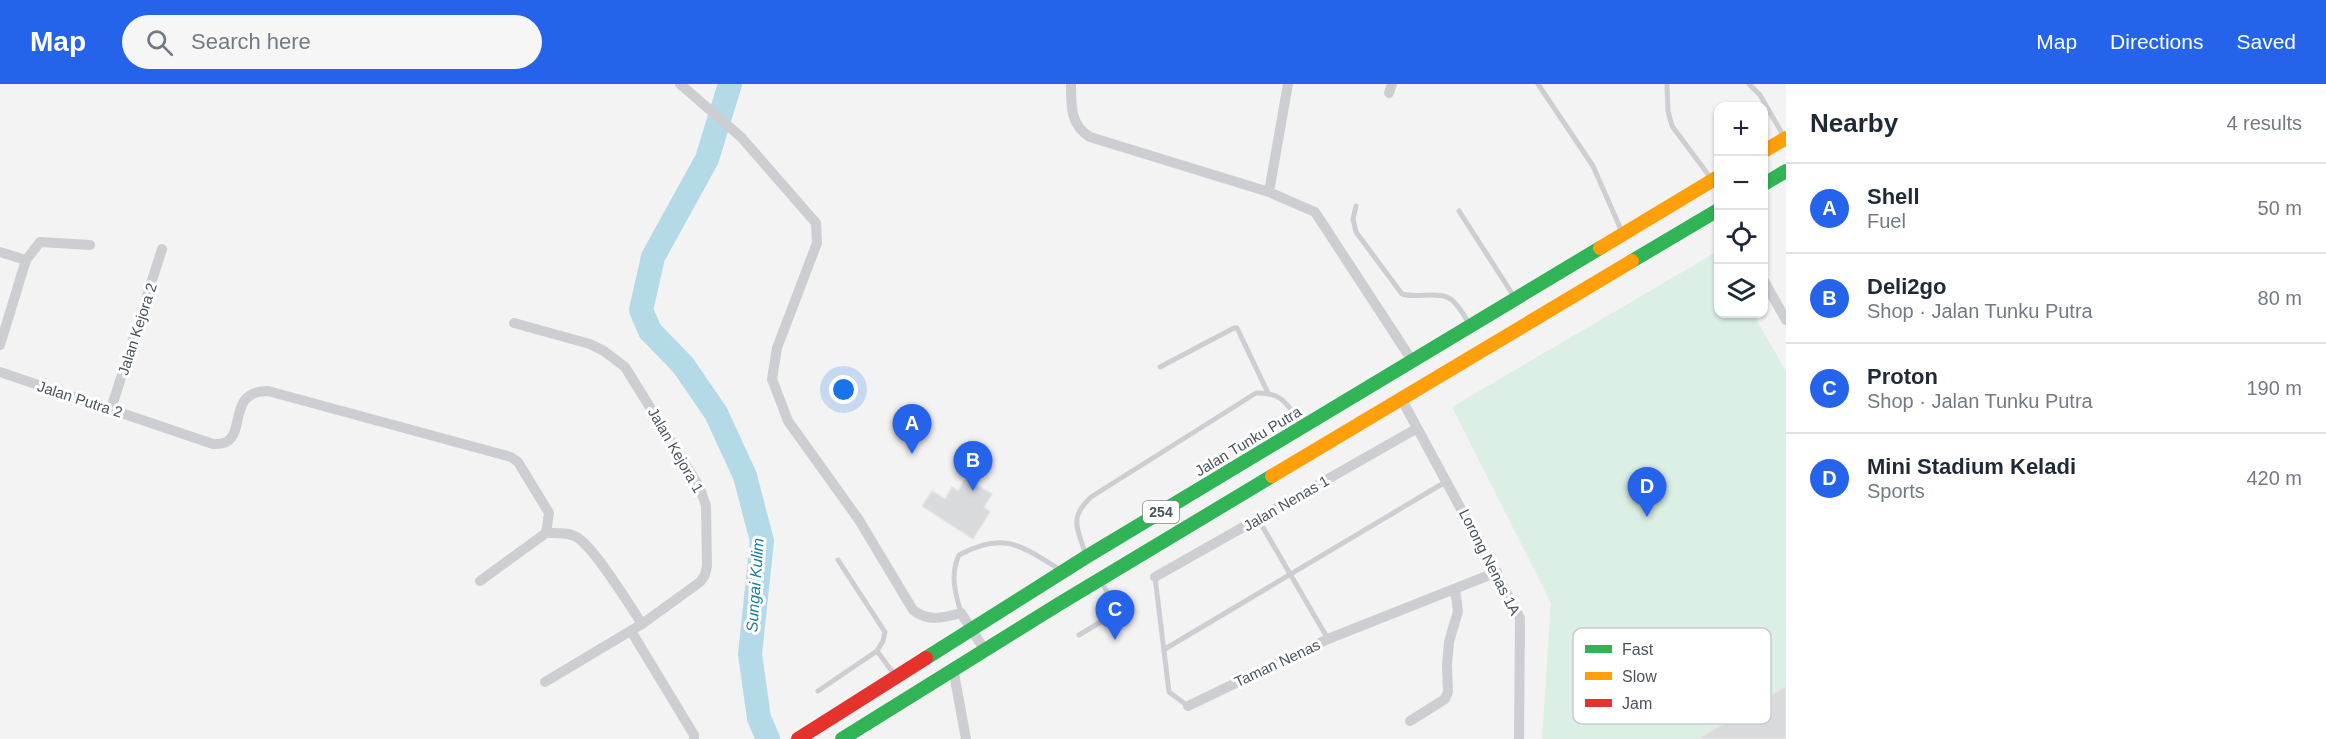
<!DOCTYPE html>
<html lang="en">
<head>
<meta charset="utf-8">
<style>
  :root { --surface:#fff; --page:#f6f6f7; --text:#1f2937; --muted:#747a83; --line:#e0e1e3; --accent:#2563eb }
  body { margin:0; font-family:Helvetica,sans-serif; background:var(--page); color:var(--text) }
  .controls { position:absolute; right:18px; top:18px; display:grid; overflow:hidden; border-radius:12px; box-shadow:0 2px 4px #0004 }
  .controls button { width:54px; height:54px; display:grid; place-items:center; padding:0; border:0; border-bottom:2px solid var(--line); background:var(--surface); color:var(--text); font:30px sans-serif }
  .you { position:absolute; left:844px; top:306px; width:21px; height:21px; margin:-15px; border:4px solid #fff; border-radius:50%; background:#1a73e8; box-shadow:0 0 0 9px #1a73e833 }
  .badge { display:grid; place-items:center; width:39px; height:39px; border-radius:50%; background:var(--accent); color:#fff; font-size:20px; font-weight:700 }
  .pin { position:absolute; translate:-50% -50px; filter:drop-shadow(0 2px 3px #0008) }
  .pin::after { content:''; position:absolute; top:32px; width:21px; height:18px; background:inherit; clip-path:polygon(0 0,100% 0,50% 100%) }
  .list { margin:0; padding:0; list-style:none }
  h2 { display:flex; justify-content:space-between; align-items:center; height:78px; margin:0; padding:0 24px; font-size:26px }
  h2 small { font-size:20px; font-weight:400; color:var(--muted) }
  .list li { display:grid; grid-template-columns:39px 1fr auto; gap:18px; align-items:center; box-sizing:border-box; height:90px; padding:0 24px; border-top:2px solid var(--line) }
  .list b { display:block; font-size:22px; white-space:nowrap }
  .list p { margin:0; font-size:20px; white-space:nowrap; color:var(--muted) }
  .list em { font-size:20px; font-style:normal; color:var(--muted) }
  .icon { flex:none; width:33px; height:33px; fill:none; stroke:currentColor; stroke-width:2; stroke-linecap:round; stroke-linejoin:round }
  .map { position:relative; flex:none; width:1786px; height:655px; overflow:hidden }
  header { display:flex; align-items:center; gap:36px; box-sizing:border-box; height:84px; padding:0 30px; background:var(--accent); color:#fff }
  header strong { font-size:28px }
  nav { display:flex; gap:33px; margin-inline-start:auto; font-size:21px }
  .search { width:420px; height:54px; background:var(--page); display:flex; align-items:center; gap:15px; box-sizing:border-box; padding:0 21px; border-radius:33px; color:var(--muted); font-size:22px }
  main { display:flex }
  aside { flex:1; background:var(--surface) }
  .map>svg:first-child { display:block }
</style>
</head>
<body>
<header>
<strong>Map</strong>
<div class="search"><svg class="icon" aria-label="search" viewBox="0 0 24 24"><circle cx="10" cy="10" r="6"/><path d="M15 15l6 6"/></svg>Search here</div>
<nav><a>Map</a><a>Directions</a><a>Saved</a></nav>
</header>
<main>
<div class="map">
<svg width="1786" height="655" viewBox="0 0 1786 655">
  <rect width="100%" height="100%" fill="#f3f3f3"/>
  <polygon fill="#dbefe4" points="1718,167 1718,230 1753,230 1786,287 1786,655 1542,655 1551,519 1452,323"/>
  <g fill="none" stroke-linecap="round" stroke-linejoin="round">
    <polyline stroke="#b4dae8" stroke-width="24" points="730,0 707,75 653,173 641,226 650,247 683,281 716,329 745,392 762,457 750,570 759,634 768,655"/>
  </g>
  <g fill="#d9dadc" stroke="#e5e5e5" stroke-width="1.5">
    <polygon points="966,394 992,410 984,423 990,428 973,455 922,422 932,407 945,415 952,403 958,407"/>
    <polygon points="1786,602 1786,655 1698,655"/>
  </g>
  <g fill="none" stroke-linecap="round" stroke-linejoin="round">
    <g stroke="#cdced1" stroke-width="5">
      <polyline points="1538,0 1593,82 1622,148"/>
      <polyline points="1667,0 1668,27 1672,42 1710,93"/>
      <polyline points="1749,0 1760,11 1783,51"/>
      <path d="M1356,122L1353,135L1356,148L1402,210C1418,215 1443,205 1454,218C1460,224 1464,231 1468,238"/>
      <polyline points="1459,127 1513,211"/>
      <polyline points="1160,283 1234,244 1237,244 1268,309"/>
      <polyline points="1258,435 1328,555"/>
      <path d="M1085,469C1077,442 1069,434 1091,413L1256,309C1283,308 1287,321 1302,340"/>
      <polyline points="838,476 885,548 883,557 877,567 894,590"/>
      <polyline points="1155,493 1169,608 1188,622"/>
      <path d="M961,529C955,509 950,490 959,471C1003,447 1020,461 1059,485"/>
      <polyline points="1079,551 1119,527 1101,498"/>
      <polyline points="1165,565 1447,397"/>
      <polyline points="818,607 877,567"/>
    </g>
    <g stroke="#cdced1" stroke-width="10">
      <path d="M680,0L741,53L816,139L817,159L777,264L772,295L788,337L859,436L913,526C928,538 943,534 961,529L984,565"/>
      <path d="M1071,0C1071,21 1070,41 1090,53L1269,108L1315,128L1413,278"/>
      <polyline points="1389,9 1392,0"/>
      <polyline points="1269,108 1288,0"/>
      <polyline points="0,168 26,176"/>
      <polyline points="1764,197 1786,236"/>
      <polyline points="514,239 590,260 604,267 625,283 700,404 706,422 707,482 705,491 700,498 642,540 545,598"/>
      <polyline points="0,261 26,176 40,158 90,161"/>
      <path d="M0,288L213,360C253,363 221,307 268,307L511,373L518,378L549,429L546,449L480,497"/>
      <polyline points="1402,316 1520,534 1519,655"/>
      <polyline points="111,325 162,165"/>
      <path d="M546,449C556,449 570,448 578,454C595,465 629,520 642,540"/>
      <polyline points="1155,493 1416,345"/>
      <polyline points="631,547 694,651 694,655"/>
      <polyline points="953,584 966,655"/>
      <polyline points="1188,622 1328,555 1497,488"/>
      <polyline points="1410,637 1445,615 1448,608 1447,581 1449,558 1458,527 1455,505"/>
    </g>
    <g stroke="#30b455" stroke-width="14">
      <polyline points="1764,100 1786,87"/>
      <polyline points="1632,177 1718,126"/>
      <polyline points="926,574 1086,473 1600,164"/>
      <polyline points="842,655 1059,520 1272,392"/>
    </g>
    <g stroke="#ff9f0a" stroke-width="14">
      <polyline points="1764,67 1786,54"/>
      <polyline points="1600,164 1718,93"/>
      <polyline points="1272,392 1632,177"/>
    </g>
    <polyline stroke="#e5322d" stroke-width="14" points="798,655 926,574"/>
  </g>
  <g text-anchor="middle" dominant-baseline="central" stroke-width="6" stroke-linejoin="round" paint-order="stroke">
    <rect fill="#fff" stroke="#82878e" stroke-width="1.5" x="1143" y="417" width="36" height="22" rx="4.5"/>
    <g font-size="14" font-weight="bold" fill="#4c545e">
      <text x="1161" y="428">254</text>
    </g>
    <g font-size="15" fill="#4c545e" stroke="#fff">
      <text transform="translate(137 245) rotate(-72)">Jalan Kejora 2</text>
      <text transform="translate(80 315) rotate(18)">Jalan Putra 2</text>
      <text transform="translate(1248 357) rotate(-31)">Jalan Tunku Putra</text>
      <text transform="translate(676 366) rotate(60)">Jalan Kejora 1</text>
      <text transform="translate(1286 419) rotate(-30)">Jalan Nenas 1</text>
      <text transform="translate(1490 478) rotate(63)">Lorong Nenas 1A</text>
      <text transform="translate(1277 579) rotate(-25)">Taman Nenas</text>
    </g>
    <g font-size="16" font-style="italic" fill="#1d7d9f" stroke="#fff">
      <text transform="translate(755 501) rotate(-86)">Sungai Kulim</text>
    </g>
  </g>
  <rect x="1573" y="544" width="198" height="96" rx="9" fill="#fff" stroke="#c9cccf" stroke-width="1.5"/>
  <rect x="1585" y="561" width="27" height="8" fill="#30b455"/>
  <rect x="1585" y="588" width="27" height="8" fill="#ff9f0a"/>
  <rect x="1585" y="615" width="27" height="8" fill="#e5322d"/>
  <g font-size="16" fill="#4c545e">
    <text x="1622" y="571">Fast</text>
    <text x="1622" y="598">Slow</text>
    <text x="1622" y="625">Jam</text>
  </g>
</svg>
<div class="controls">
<button>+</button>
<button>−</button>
<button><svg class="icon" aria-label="locate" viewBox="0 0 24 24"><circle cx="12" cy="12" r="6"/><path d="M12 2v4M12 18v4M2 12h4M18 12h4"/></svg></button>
<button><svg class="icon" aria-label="layers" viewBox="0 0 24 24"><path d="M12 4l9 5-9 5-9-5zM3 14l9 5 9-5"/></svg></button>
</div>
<div class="you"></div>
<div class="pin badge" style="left:912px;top:370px">A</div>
<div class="pin badge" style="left:973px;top:407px">B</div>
<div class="pin badge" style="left:1115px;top:556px">C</div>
<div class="pin badge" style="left:1647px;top:433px">D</div>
</div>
<aside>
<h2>Nearby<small>4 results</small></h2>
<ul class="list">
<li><span class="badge">A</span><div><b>Shell</b><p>Fuel</p></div><em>50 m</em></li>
<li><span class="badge">B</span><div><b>Deli2go</b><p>Shop · Jalan Tunku Putra</p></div><em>80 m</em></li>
<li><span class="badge">C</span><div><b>Proton</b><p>Shop · Jalan Tunku Putra</p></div><em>190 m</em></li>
<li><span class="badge">D</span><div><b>Mini Stadium Keladi</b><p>Sports</p></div><em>420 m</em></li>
</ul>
</aside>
</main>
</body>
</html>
